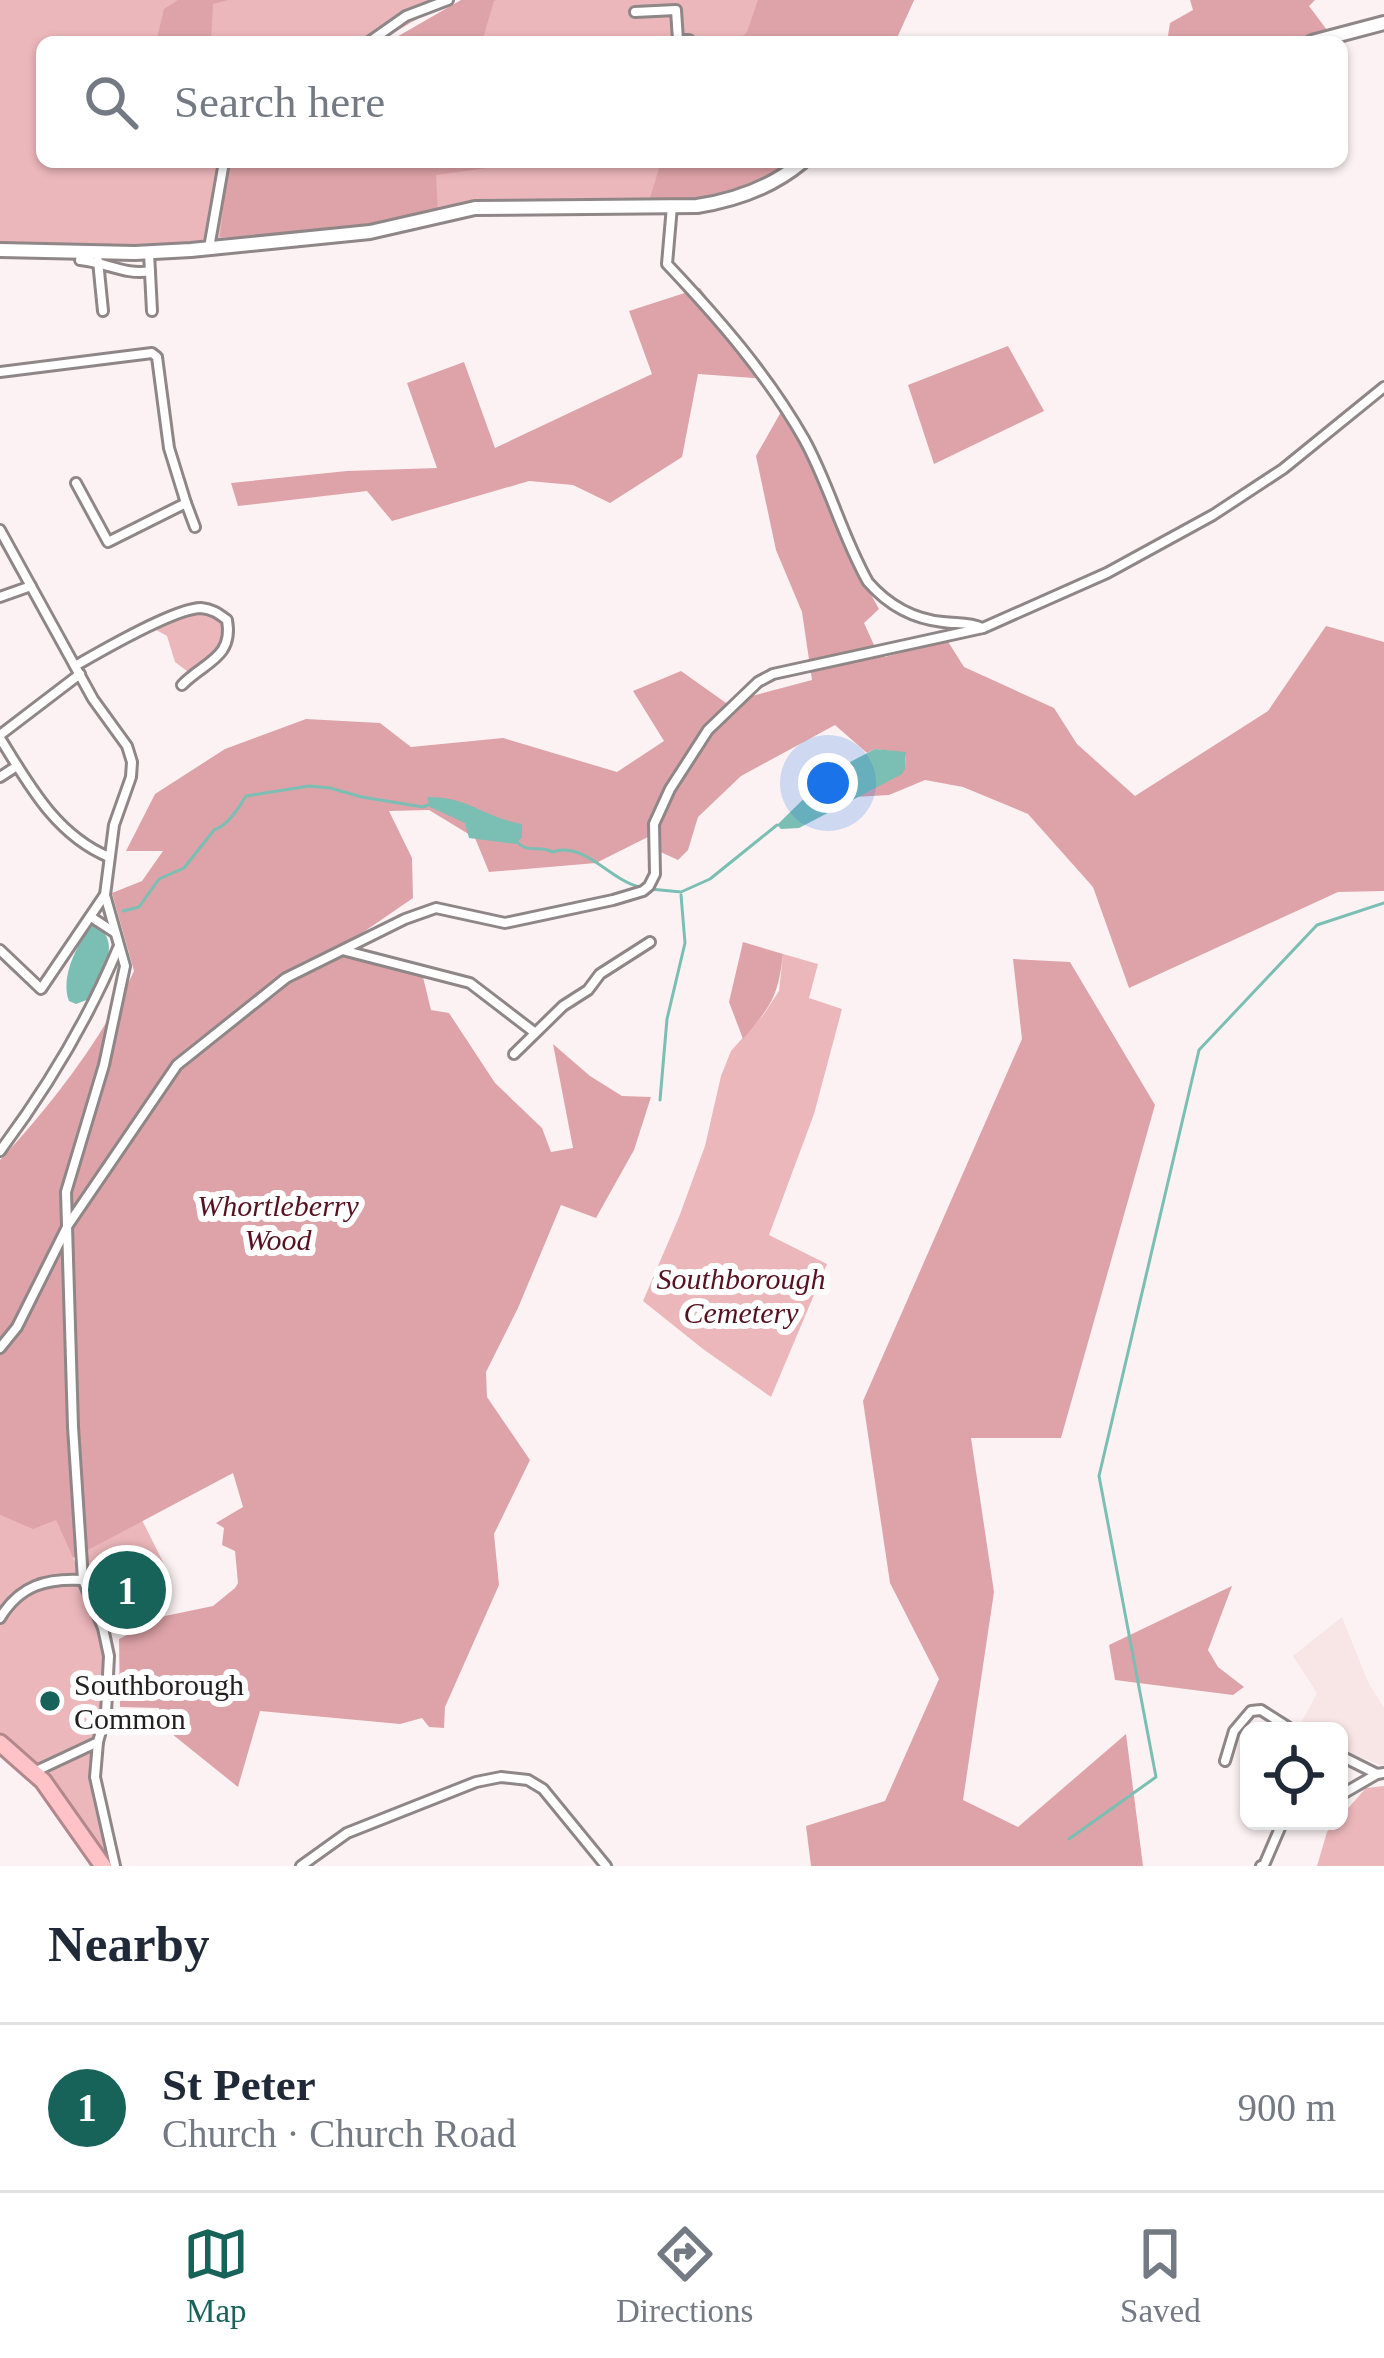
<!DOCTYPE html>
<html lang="en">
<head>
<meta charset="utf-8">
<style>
  :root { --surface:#fff; --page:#f6f6f7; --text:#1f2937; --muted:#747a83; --line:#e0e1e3; --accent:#186359 }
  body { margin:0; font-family:Georgia,serif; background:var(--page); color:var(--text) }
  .controls { position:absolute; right:36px; bottom:36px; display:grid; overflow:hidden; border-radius:18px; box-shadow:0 3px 9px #0004 }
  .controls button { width:108px; height:108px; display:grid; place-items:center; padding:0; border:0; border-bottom:3px solid var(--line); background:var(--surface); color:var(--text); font:60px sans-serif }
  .you { position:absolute; left:828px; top:783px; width:42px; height:42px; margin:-30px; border:9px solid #fff; border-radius:50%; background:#1a73e8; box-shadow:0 0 0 18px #1a73e833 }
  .badge { display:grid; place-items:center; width:78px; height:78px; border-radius:50%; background:var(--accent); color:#fff; font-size:39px; font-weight:700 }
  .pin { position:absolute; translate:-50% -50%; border:6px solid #fff; box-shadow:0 3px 12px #0006 }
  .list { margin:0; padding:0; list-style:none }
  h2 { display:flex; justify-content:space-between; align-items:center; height:156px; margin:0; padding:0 48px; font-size:51px }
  h2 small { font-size:39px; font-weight:400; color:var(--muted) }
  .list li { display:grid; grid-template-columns:78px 1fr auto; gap:36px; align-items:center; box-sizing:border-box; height:168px; padding:0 48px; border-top:3px solid var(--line) }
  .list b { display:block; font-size:45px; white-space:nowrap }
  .list p { margin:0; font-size:39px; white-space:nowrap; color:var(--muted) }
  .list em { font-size:39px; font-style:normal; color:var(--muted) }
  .icon { flex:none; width:66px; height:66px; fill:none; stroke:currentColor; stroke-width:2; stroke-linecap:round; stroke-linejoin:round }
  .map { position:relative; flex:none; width:1384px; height:1866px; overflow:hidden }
  .search { position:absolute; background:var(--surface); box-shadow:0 3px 9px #0004; left:36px; right:36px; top:36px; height:132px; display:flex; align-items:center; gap:30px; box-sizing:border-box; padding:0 42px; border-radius:18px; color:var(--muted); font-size:45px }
  .sheet { height:324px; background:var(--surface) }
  nav { display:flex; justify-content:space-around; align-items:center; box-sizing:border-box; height:168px; border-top:3px solid var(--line); background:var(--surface); font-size:33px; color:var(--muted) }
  nav a { display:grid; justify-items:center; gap:6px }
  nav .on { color:var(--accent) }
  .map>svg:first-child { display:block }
</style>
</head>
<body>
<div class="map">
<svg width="1384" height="1866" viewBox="0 0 1384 1866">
  <rect width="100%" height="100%" fill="#fcf2f3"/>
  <polygon fill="#f8e5e6" points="1342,1617 1368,1682 1384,1708 1384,1766 1339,1750 1339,1731 1298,1729 1317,1693 1293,1656"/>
  <g fill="#ecb7bb">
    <polygon points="0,0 450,0 378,42 42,42 42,162 221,162 208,233 201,242 192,247 0,244"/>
    <polygon points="469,0 914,0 895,42 388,42"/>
    <polygon points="227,162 795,162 710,200 482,204 383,225 261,240 218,239 220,202"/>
    <polygon points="193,608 207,608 227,620 228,643 191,674 175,662 167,636 151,627"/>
    <polygon points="783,954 818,964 809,998 842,1009 814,1114 769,1235 827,1264 771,1397 703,1349 643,1301 679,1217 705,1146 721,1076 731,1051 764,1014 779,991"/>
    <polygon points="0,1515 33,1528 56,1519 83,1580 73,1581 82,1586 99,1625 107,1650 104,1707 93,1753 92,1775 111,1866 43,1772 0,1736 0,1624 9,1610 0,1618"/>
    <polygon points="142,1520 171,1578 163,1583 169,1596 110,1624 86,1574 87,1550"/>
    <polygon points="1384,1786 1384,1866 1317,1866 1327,1832 1366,1788"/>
  </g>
  <g fill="#dea3a8">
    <polygon points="178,0 228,0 213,4 211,42 156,42 164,9"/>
    <polygon points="461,0 497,0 494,1 482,42 388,42"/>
    <polygon points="758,0 914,0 895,42 736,42 747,32"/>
    <polygon points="1190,0 1315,0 1309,6 1336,42 1167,42 1170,23 1193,10"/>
    <polygon points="231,162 510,162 510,165 436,175 438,214 262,238 220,237 227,167"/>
    <path d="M661,162H795C742,197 712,202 649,201Z"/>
    <polygon points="700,288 766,379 698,374 682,457 610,503 573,485 529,481 392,521 367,491 238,506 231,483 347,471 437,468 407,383 464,362 495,448 652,374 629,311"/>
    <polygon points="1008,346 1044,411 934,464 908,385"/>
    <path d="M782,410L830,494L846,550L879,609L864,623L874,645L885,657L947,640L964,667L1054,708L1077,744L1135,796L1268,711L1326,626L1384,642V891L1338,892L1129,988L1093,887L1028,814L963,787L925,780L889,795L855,797L905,768L906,753L875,749L867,753L835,725L741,776L698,817L688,850L678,860L654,849L648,837L596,863L489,872L475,838L429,810L389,811L412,858L413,898L333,953L423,977L431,1010L449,1013L495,1083L542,1128L551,1152L573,1148L553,1044L590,1076L622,1096L651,1097L634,1150L596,1218L561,1205L518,1308L486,1372L487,1397L530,1460L494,1534L499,1585L445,1707L444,1728L429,1727L422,1718L400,1724L260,1711L238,1787L162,1726L159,1708L120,1707L119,1639L165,1616L213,1606L235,1588L238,1583L235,1551L222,1545L224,1528L216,1523L243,1507L233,1473L73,1558L56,1520L33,1529L0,1515V1160C52,1104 101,1041 134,971L112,893L142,881L163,851H126L155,794L225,749L306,719L380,723L411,747L503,738L617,772L664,741L633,691L681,671L726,703L812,680L802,612L776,550L756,456Z"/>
    <path d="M743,942L783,954C778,997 771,1006 743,1039L729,1002Z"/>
    <polygon points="1013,959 1070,962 1155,1105 1061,1438 971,1438 994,1592 963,1800 1018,1827 1126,1734 1143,1866 811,1866 806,1826 885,1801 939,1679 890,1583 863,1401 1022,1039"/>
    <polygon points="1232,1586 1208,1650 1218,1667 1244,1687 1233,1695 1115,1680 1109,1645"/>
  </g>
  <g fill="#7bbeb3">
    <polygon points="875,749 906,752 905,769 902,774 799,828 781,829 777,825 831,772"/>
    <path d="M427,797C467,796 486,818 522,824V837L516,844L469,838L465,823L430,807Z"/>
    <path d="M93,925C125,939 101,976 89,999L76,1004L69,1001C60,977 77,943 93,925Z"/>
  </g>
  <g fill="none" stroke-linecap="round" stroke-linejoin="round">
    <g stroke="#7bbeb3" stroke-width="3">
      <path d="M516,840C526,855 541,844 552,852C585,841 609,880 640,887"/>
      <polyline points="650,889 681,892 710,879 777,825"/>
      <path d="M123,911L139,907L159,879L184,868L214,830C228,825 238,809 246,796L309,786L330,788L362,797L423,807L430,804"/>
      <polyline points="660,1100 667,1019 685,943 681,895"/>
      <polyline points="1069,1839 1156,1777 1099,1476 1199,1050 1317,925 1384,903"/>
    </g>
    <g stroke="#8f8687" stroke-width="14">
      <g id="street">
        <polyline points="635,12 676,10 678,40 689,40 689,42"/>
        <polyline points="369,42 406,16 448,0"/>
        <path d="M672,206L667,264C718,318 767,374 804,439C829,484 842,536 868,582C888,605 913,619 943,622C957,624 969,622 982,628"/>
        <polyline points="209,248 224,162"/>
        <polyline points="149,253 152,311"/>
        <path d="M80,260C105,262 127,276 150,271"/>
        <polyline points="98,261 103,311"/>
        <polyline points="0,372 152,353 157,357 169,448 186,503 108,542 76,483"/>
        <polyline points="186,503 195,527"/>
        <polyline points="0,530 93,699 127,746 132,762 131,777 114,825 105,895 125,966 104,1065 66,1192 73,1427 83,1580 103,1628 109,1656 106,1713 98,1742 95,1777 115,1866"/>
        <polyline points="0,597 31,586"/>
        <path d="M75,666C101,651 175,608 201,608C212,609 218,613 227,620C234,658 204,662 182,685"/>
        <polyline points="0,735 80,674"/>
        <path d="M0,738C29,785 56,835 109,857"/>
        <polyline points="0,777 17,766"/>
        <polyline points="91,917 114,932"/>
        <polyline points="0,950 41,989 104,896"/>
        <polyline points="346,951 470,983 534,1032"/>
        <polyline points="514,1054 563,1006 588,990 600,974 650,942"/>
        <path d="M0,1151C47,1088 88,1020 118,948"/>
        <polyline points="0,1348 17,1327 68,1225 177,1065 286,978 405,919 436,908 505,923 613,900 643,891 649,886 655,874 654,824 670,789 708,730 758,682 773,674 983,628 1107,573 1213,515 1283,469 1384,387"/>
        <path d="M0,1618C20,1585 47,1578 83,1580"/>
        <polyline points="1339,1755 1377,1774 1384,1773"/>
        <polyline points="1225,1761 1234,1731 1251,1711 1261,1710 1294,1731"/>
        <polyline points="36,1771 98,1742"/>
        <polyline points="1339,1796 1377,1774"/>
        <polyline points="301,1866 347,1833 476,1782 501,1777 528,1780 543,1789 606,1866"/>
        <polyline points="1261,1866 1264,1865 1283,1821"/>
      </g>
    </g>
    <g stroke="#8f8687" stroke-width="18">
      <g id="secondary">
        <polyline points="1312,42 1384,23"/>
        <path d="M0,250L135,253L191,250L370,232L475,208L697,206C736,200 772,187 802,162"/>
      </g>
    </g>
    <g stroke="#b1898c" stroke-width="21">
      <polyline id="highway" points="0,1743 43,1781 103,1866"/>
    </g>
    <use href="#street" stroke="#fff" stroke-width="8"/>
    <use href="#secondary" stroke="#fff" stroke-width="12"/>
    <use href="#highway" stroke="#fec2c7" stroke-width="15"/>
  </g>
  <circle fill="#186359" stroke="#fff" stroke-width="4.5" cx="50" cy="1701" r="12"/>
  <g text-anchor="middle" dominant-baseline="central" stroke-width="12" stroke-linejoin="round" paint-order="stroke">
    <g font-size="30" font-style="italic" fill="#571221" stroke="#fff">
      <text x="278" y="1205">Whortleberry<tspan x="278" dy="34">Wood</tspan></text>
      <text x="741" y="1278">Southborough<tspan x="741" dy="34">Cemetery</tspan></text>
    </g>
    <g font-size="30" fill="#221f1f" stroke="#fff" text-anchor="start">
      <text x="74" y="1684">Southborough<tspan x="74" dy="34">Common</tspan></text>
    </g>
  </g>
</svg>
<div class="controls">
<button><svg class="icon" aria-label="locate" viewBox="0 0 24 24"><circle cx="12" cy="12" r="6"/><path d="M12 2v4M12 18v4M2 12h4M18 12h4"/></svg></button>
</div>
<div class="you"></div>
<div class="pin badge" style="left:127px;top:1590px">1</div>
<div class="search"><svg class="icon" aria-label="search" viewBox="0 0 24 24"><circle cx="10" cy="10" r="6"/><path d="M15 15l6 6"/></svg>Search here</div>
</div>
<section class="sheet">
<h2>Nearby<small></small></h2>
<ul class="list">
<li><span class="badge">1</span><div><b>St Peter</b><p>Church · Church Road</p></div><em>900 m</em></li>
</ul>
</section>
<nav>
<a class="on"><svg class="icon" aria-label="map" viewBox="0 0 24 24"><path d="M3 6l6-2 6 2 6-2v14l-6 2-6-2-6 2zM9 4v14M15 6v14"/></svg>Map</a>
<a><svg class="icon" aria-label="directions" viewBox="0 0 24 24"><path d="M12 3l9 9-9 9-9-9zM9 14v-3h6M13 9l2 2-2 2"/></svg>Directions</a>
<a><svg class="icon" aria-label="saved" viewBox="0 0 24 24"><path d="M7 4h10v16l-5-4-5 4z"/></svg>Saved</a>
</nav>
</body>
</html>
